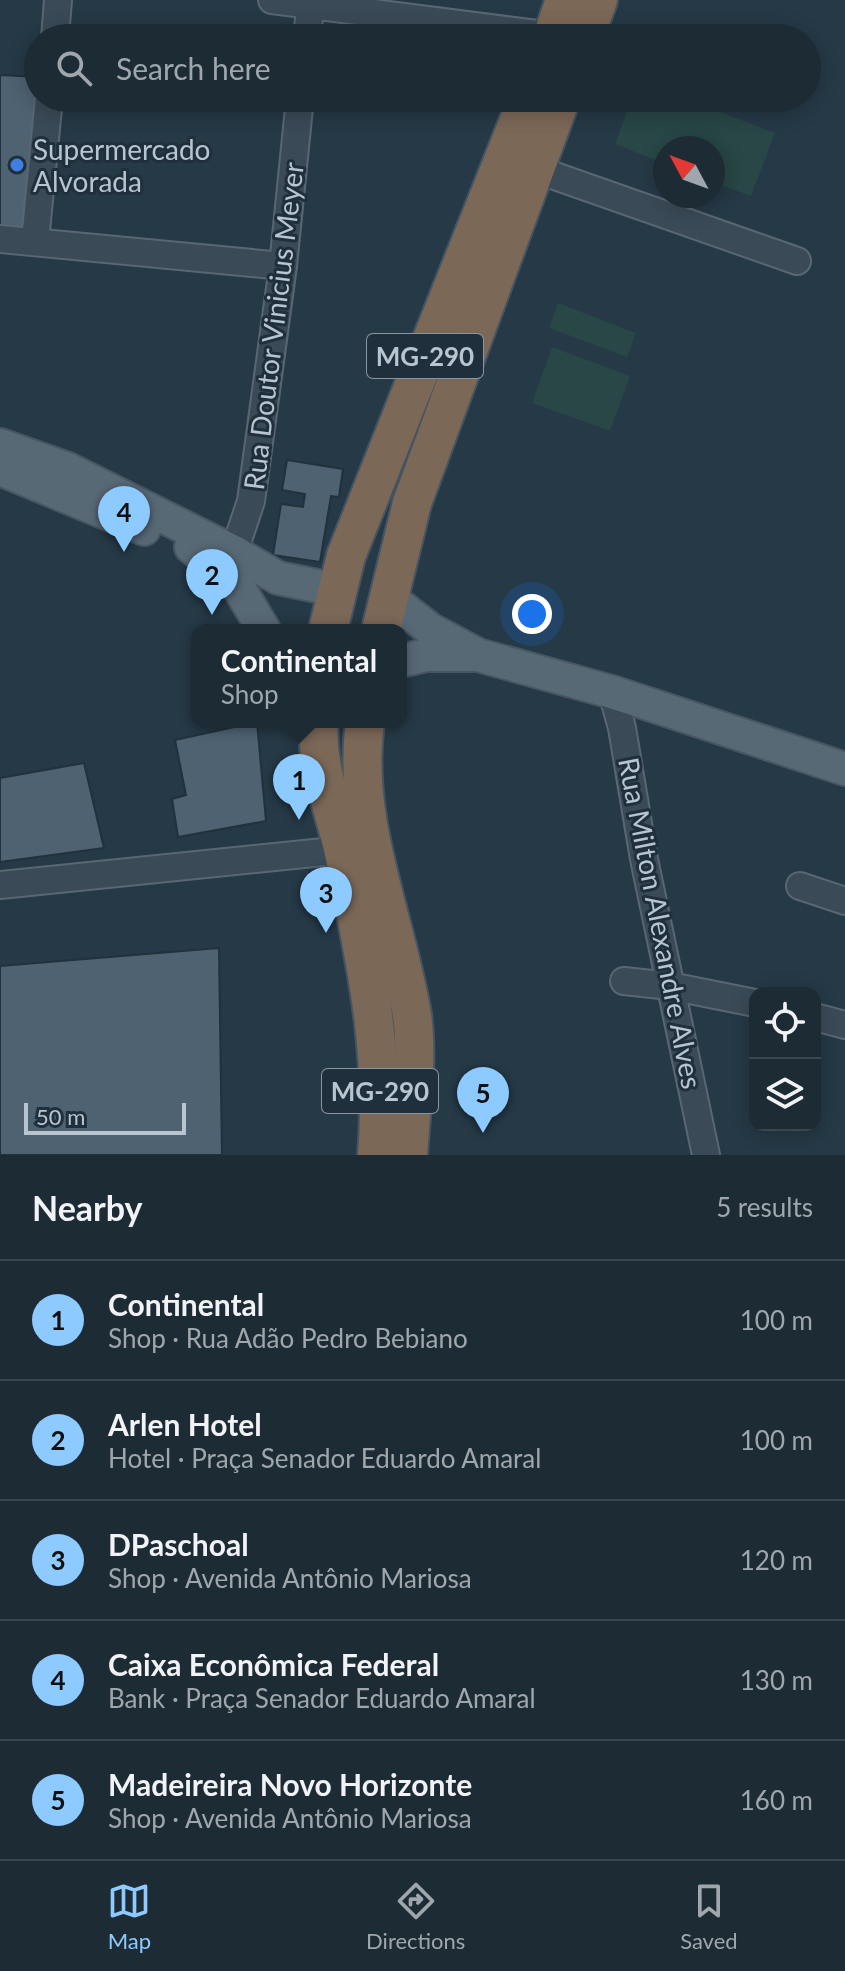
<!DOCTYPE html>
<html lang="en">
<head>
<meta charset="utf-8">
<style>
  :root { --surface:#1c2b34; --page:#25333c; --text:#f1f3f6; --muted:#a0a7ac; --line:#3a474f; --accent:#8dcaff }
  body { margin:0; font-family:Lato,sans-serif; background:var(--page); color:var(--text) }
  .controls { position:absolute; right:24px; bottom:24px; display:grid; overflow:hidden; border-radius:16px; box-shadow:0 4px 20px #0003 }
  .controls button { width:72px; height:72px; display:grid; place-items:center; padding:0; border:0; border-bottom:2px solid var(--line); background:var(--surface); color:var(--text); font:40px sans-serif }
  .compass { position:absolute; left:653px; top:136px; width:72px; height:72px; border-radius:50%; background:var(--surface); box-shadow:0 4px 20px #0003; rotate:311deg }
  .scale { position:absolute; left:24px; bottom:20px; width:162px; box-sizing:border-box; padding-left:8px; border:4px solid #b8c4cf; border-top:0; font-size:22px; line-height:28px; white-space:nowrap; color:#b8c4cf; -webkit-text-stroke:6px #1f2f3b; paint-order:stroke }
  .you { position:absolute; left:532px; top:614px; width:28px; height:28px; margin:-20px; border:6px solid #fff; border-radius:50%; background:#1a73e8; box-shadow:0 0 0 12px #1a73e833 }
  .badge { display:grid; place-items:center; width:52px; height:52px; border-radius:50%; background:var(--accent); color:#111; font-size:26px; font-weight:700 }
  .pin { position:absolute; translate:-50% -66px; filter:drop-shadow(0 2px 4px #0008) }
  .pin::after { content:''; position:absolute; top:42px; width:28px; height:24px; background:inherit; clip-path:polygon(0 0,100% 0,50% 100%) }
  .popup { position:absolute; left:191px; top:624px; width:216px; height:104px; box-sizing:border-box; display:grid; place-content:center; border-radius:16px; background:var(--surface); filter:drop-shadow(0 2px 6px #0005); font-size:26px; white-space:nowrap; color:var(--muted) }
  .popup b { font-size:30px; color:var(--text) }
  .popup::after { content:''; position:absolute; left:50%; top:100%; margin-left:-16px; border:16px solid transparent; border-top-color:var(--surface) }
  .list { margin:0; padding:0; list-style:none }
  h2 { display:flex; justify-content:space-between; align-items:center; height:104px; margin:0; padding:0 32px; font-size:34px }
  h2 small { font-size:26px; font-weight:400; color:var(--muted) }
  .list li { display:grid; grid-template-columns:52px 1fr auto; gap:24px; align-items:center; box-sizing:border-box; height:120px; padding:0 32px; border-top:2px solid var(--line) }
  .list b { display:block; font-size:30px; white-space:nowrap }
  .list p { margin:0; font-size:26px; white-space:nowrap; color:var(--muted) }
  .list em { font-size:26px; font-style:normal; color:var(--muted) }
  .icon { flex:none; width:44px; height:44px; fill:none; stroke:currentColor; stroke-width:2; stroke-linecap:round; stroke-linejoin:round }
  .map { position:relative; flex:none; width:845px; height:1155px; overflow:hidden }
  .search { position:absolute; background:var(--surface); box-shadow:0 4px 20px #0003; left:24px; right:24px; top:24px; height:88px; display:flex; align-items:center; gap:20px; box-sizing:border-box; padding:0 28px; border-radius:44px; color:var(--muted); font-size:30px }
  .sheet { height:704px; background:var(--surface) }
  nav { display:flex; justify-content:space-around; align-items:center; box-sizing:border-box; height:112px; border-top:2px solid var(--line); background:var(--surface); font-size:22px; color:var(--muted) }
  nav a { display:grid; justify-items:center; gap:4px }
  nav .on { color:var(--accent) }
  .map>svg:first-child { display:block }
</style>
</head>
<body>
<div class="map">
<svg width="845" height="1155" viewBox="0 0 845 1155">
  <rect width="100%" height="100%" fill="#253946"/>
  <g fill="#284746">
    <polygon points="632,98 684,98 775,133 751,196 713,182 713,148 665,148 665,164 615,144"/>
    <polygon points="558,303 636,333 627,357 549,328"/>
    <polygon points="552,347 630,376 610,431 532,403"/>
  </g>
  <g fill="#4e6272" stroke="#21313d" stroke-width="2">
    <polygon points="0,75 38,77 29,234 0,231"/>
    <polygon points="287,460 343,469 339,497 331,496 320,562 273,555 281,504 303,507 305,494 282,490"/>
    <polygon points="257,722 266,821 178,837 172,799 186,795 175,740"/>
    <polygon points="84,763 104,848 0,862 0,778"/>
    <polygon points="219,948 222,1155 0,1155 0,966"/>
  </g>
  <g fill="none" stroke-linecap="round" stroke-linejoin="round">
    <g stroke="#596773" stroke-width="30">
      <g id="minor">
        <polyline points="272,0 553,36"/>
        <polyline points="55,38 58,0"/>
        <polyline points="307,38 311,0"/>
        <polyline points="535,169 797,261"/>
        <polyline points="0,239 283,266"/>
        <polyline points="35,241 49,98"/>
        <polyline points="234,552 251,501 283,266 300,98"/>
        <polyline points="612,692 622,728 644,859 706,1155"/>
        <polyline points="0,885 343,850"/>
        <polyline points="800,886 845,901"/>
        <polyline points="624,981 670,986 755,1003"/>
        <polyline points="815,1017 845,1025"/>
      </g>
    </g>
    <g stroke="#475662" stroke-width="36">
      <g id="major">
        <polyline points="0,445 68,469 234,552 278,578 337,590"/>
        <polyline points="0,469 144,529"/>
        <polyline points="191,547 236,583 264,630"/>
        <polyline points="390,598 431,630 478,655 612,692 845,769"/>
        <polyline points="401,661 426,655 471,655"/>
      </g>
    </g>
    <g stroke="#455460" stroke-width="42">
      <g id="highway">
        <polyline points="552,38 565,0"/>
        <polyline points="584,38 598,0"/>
        <polyline points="328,630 346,556 528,98"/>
        <polyline points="381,630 412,503 561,98"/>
        <path d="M319,722C315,765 335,811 344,853C364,955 386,1050 377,1155"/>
        <path d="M365,722C351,822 396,918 412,1015C418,1057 411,1112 408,1155"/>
      </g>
    </g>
    <use href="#minor" stroke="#3a4a56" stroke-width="26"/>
    <use href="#major" stroke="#586976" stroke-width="32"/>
    <use href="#highway" stroke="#7c6857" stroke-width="38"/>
  </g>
  <circle fill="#3f7fe0" stroke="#1f2f3b" stroke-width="3" cx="17" cy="165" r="8"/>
  <g text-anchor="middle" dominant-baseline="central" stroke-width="6" stroke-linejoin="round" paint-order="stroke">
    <g fill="#1f2f3b" stroke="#8a97a3" stroke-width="2">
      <rect x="367" y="334" width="116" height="44" rx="6"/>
      <rect x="322" y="1069" width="116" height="44" rx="6"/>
    </g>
    <g font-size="26" font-weight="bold" fill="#b8c4cf">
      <text x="425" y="356">MG-290</text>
      <text x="380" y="1091">MG-290</text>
    </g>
    <g font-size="28" fill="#b8c4cf" stroke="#1f2f3b" text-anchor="start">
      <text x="33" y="149">Supermercado<tspan x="33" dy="32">Alvorada</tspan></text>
    </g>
    <g font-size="28" fill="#b8c4cf" stroke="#1f2f3b">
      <text transform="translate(273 326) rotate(-83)">Rua Doutor Vinicius Meyer</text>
      <text transform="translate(661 923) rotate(79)">Rua Milton Alexandre Alves</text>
    </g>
  </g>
</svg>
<div class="controls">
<button><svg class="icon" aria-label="locate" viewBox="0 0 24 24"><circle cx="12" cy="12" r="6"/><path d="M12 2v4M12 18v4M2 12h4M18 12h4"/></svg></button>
<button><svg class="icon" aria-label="layers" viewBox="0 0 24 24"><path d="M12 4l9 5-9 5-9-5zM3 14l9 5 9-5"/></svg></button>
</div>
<svg class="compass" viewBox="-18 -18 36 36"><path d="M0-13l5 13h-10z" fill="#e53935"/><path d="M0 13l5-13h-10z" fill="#a0a7ac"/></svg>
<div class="scale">50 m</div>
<div class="you"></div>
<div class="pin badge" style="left:299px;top:820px">1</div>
<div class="popup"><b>Continental</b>Shop</div>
<div class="pin badge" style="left:212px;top:615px">2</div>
<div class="pin badge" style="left:326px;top:933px">3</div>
<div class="pin badge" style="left:124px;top:552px">4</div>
<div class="pin badge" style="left:483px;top:1133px">5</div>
<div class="search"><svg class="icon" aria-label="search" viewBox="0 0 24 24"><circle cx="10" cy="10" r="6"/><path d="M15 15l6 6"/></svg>Search here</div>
</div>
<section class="sheet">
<h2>Nearby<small>5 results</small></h2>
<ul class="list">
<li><span class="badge">1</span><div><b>Continental</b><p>Shop · Rua Adão Pedro Bebiano</p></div><em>100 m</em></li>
<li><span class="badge">2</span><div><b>Arlen Hotel</b><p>Hotel · Praça Senador Eduardo Amaral</p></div><em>100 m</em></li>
<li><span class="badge">3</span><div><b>DPaschoal</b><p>Shop · Avenida Antônio Mariosa</p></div><em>120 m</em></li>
<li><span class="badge">4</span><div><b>Caixa Econômica Federal</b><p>Bank · Praça Senador Eduardo Amaral</p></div><em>130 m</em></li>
<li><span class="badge">5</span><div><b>Madeireira Novo Horizonte</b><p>Shop · Avenida Antônio Mariosa</p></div><em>160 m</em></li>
</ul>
</section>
<nav>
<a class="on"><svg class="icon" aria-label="map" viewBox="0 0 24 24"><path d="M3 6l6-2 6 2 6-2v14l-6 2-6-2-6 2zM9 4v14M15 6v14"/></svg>Map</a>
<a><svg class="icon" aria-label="directions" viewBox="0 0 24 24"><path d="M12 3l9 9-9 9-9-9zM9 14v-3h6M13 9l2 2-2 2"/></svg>Directions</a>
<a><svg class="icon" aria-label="saved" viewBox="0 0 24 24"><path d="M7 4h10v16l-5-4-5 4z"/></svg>Saved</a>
</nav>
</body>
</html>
